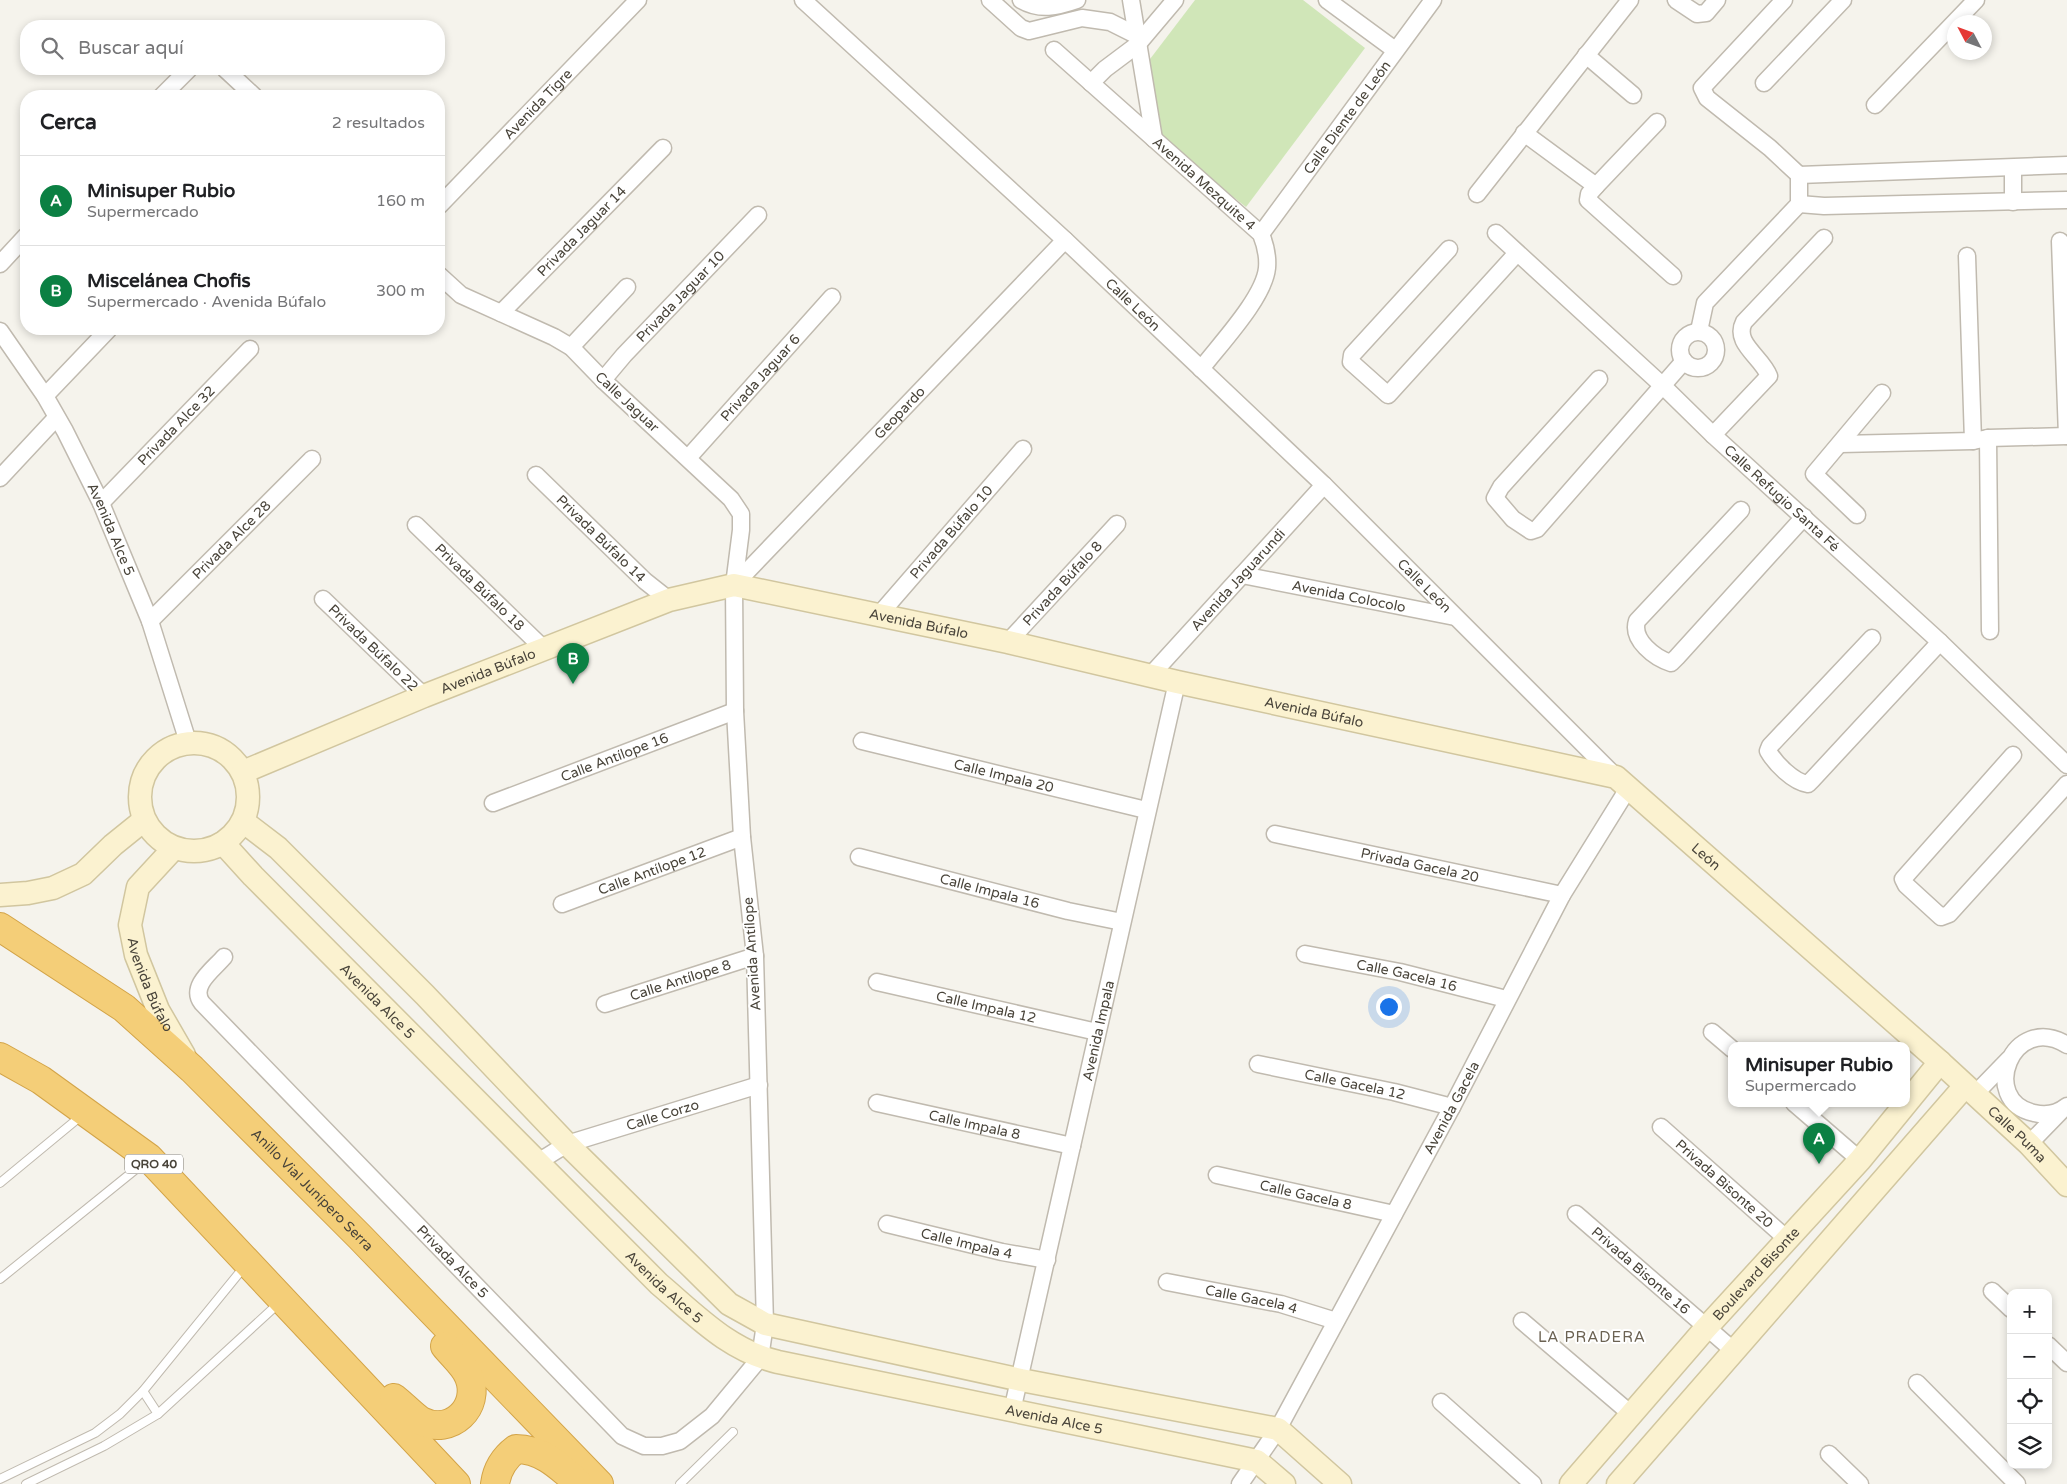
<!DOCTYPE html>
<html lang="es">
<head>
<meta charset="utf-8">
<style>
  :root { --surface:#fff; --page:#f2f2f2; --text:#202124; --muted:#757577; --line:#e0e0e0; --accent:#0b8043 }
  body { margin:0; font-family:"Varela Round",sans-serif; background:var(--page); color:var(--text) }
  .controls { position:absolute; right:15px; bottom:15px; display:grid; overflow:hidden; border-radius:10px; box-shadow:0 2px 8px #0003 }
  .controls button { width:45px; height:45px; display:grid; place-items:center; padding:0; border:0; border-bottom:1px solid var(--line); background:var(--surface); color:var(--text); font:25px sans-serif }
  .compass { position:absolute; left:1947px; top:15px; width:45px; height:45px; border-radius:50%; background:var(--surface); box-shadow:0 2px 8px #0003; rotate:311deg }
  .you { position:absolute; left:1388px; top:1006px; width:18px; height:18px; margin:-12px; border:4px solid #fff; border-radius:50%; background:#1a73e8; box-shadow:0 0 0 8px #1a73e833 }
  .badge { display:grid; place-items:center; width:32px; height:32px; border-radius:50%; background:var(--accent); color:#fff; font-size:16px; font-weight:700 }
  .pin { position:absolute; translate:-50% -41px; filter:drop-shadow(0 1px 2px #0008) }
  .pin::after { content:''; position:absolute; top:26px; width:18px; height:15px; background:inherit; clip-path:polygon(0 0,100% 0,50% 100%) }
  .popup { position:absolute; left:1728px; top:1042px; width:182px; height:65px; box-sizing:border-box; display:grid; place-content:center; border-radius:10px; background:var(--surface); filter:drop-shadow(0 1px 4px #0005); font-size:16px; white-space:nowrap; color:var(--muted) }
  .popup b { font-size:19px; color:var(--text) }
  .popup::after { content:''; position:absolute; left:50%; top:100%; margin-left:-10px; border:10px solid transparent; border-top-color:var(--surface) }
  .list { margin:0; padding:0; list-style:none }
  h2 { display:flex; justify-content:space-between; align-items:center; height:65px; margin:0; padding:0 20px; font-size:21px }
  h2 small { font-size:16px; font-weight:400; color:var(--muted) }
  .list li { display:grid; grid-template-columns:32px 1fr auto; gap:15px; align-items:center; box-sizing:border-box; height:90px; padding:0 20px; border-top:1px solid var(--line) }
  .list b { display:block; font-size:19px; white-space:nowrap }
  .list p { margin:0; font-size:16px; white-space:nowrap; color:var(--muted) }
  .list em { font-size:16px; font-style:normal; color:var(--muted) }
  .icon { flex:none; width:28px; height:28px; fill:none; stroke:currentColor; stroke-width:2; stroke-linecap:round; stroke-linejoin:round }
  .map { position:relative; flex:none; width:2067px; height:1484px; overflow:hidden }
  .search { position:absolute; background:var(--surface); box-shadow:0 2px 8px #0003; left:20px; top:20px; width:425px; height:55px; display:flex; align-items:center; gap:12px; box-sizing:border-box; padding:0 18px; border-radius:20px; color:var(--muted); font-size:19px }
  .panel { position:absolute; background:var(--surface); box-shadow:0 2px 8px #0003; left:20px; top:90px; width:425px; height:245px; border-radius:20px }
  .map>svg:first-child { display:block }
</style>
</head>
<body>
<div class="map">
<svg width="2067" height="1484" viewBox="0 0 2067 1484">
  <rect width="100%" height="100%" fill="#f5f3ec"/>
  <polygon fill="#d0e6b8" points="1195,0 1303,0 1365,48 1246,207 1161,140 1147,63"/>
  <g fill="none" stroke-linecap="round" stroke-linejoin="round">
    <g stroke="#c0baaf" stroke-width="10">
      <g id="lane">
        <polyline points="0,1183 81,1116"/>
        <polyline points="0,1279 146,1161"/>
        <polyline points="143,1391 158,1414"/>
        <polyline points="0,1479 95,1433 120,1414 143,1391 244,1267"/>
        <polyline points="26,1484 104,1446 158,1414 279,1303"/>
        <polyline points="680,1484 733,1432"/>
      </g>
    </g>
    <g stroke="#c0baaf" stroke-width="19">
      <g id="street">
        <path id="s1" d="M803,0L1065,240L1324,485L1616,777"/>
        <polyline points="990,0 1021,28 1029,31 1082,18 1110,22 1136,35"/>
        <path d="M1021,0C1040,11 1057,7 1077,0"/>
        <polyline points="1131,0 1154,139"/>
        <polyline points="1327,0 1395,50"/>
        <polyline points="1676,0 1697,14 1706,13 1717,0"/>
        <polyline points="1784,0 1702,88 1707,98 1770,148 1799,175 2067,165"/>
        <path id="s2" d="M1054,50L1261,234C1265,244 1268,257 1267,268C1264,298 1220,344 1201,369"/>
        <polyline points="1586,55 1633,95"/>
        <polyline points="225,69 254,96"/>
        <polyline points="1091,83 1105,69 1137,45 1175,0"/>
        <polyline points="1764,83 1843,0"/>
        <polyline points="162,96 189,69"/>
        <polyline points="1875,105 1976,0"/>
        <polyline points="1657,122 1596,186 1589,194 1588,200 1673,276"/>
        <polyline points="1524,133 1596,186"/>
        <polyline points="2013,168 2013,202"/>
        <polyline points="1477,194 1630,0"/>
        <polyline points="1799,204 1824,206 2067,200"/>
        <path id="s3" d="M439,206L638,0"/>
        <path id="s4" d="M1496,233L1663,386L1713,435L1940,642L2067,765"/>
        <path id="s5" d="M1261,234L1433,0"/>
        <polyline points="2060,241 2067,436"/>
        <polyline points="1449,249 1352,355 1351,362 1388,395 1517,253"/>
        <polyline points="1967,256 1973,441"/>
        <polyline points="0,264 26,236"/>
        <path id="s6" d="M501,313L663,148"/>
        <path id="s7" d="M0,331L45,396L65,431L101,503L150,621L188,742"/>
        <polyline points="1699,331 1705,303 1799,204 1799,175"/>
        <circle cx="1698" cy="350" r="18"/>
        <polyline points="571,347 627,287"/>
        <polyline points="1599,379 1501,487 1495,498 1513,519 1531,531 1537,529 1684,361"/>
        <path id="s8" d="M603,380L624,355L758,215"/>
        <polyline points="45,396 109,329"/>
        <path d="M1713,435L1769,376C1762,357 1733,343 1744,322L1824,238"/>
        <polyline points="1988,438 1990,631"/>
        <polyline points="1840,444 1973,441 1988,438 2067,436"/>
        <path id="s9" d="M688,458L832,297"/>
        <path id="s10" d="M536,475L645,581L669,600"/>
        <polyline points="0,478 56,418"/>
        <path id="s11" d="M101,503L250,349"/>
        <path d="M1741,510L1637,621C1631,640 1655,658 1671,663L1677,657L1804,517"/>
        <polyline points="1857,515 1814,474 1882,393"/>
        <path id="s12" d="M416,525L544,649"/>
        <path id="s13" d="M1242,575L1455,617"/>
        <path id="s14" d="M734,585L1065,240"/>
        <path id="s15" d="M323,599L424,696"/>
        <path id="s16" d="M879,615L1023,449"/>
        <path id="s17" d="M150,621L312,459"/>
        <path d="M1872,638L1770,746L1768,751C1775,763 1793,782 1808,784L1812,780L1940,642"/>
        <path id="s18" d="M1008,642L1117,524"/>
        <path id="s19" d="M1151,675L1324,485"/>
        <path id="s20" d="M862,741L1146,810"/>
        <polyline points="2013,755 1903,879 1906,885 1941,917 1949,914 2067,784"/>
        <path id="s21" d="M493,803L735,711"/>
        <path id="s22" d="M1275,834L1562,895"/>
        <path id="s23" d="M859,857L1068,911L1122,922"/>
        <path id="s24" d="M562,904L742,837"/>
        <path id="s25" d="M1305,954L1400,972L1506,999"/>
        <path id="s26" d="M224,957C214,969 189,986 202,1003L622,1436L644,1446H662L680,1441L712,1416L760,1358L765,1324L755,956L742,837L735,711L734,585L741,530V514L731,499L603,380L571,347L554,337L461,295L439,275"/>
        <path id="s27" d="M877,982L1097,1032"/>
        <path id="s28" d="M605,1004L755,956"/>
        <polyline points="1712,1032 1732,1049"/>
        <path d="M2067,1045C2012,1011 1978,1101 2034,1113C2046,1116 2057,1114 2067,1106"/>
        <path id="s29" d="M1258,1064L1394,1092L1452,1107"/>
        <polyline points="1975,1094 2009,1059"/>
        <path id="s30" d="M877,1103L1072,1146"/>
        <polyline points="1794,1103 1860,1160"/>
        <path id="s31" d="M1661,1127L1787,1239"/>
        <polyline points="2029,1144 2062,1110"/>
        <path id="s32" d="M538,1162L567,1144L759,1085"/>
        <path id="s33" d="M1217,1175L1394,1214"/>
        <path id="s34" d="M1576,1214L1734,1351"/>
        <path id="s35" d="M887,1224L1002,1252L1047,1260"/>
        <path id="s36" d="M1167,1282L1281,1304L1336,1321"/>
        <polyline points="1992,1291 2011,1309"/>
        <polyline points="1522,1321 1631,1414"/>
        <polyline points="2048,1345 2067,1363"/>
        <polyline points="1917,1383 2017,1484"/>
        <polyline points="1441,1402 1533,1484"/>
        <path id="s37" d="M1012,1411L1177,682"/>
        <polyline points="1829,1454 1860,1484"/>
        <path id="s38" d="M1240,1484L1278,1429L1452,1107L1562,895L1629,787"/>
      </g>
    </g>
    <g stroke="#d1c69f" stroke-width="25">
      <g id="secondary">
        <circle cx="194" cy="797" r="54"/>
        <path id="s39" d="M243,772L424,696L669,600L734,585L1008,642L1177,682L1616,777L1940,1062L2029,1144L2067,1185"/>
        <polyline points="244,822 278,848 425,995 567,1144 729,1304 765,1324 1021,1380 1278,1429 1340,1484"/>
        <path id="s40" d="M223,843L253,876L659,1284C697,1316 728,1350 778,1362L1257,1461L1284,1484"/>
        <path id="s41" d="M174,848L138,887L130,925L136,955L158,1010L184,1055"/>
        <polyline points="0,895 28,893 53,888 83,874 113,845 144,820"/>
        <path id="s42" d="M1571,1484L1706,1328L1860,1160L1940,1062"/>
        <polyline points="1618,1484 1965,1086"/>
      </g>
    </g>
    <g stroke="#d3a448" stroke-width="30">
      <g id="highway">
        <path id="s43" d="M0,927L124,1008L192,1069L360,1237L599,1484"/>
        <polyline points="0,1057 41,1080 149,1158 456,1484"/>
        <path d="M394,1398C403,1405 412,1415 421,1421C451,1436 481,1407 469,1377C465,1366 452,1355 445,1346"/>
        <path d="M495,1484C497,1469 504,1458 516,1449C541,1449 558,1465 576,1481"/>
      </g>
    </g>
    <use href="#lane" stroke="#fff" stroke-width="8"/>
    <use href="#street" stroke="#fff" stroke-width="16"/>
    <use href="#secondary" stroke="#fbf2d0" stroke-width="22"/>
    <use href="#highway" stroke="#f4ce78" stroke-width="28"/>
  </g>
  <g text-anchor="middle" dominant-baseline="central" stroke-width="4" stroke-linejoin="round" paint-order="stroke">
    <rect fill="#fff" stroke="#807c75" stroke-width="1" x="125" y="1154.5" width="58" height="19" rx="4"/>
    <g font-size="12" font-weight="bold" fill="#49443a">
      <text x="154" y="1164">QRO 40</text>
    </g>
    <g font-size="14" fill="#49443a" stroke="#fff">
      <text stroke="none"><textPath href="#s3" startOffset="142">Avenida Tigre</textPath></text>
      <text stroke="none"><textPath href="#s5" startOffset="145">Calle Diente de León</textPath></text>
      <text stroke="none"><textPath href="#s2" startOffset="201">Avenida Mezquite 4</textPath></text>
      <text stroke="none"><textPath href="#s6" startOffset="115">Privada Jaguar 14</textPath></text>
      <text stroke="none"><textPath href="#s8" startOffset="114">Privada Jaguar 10</textPath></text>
      <text stroke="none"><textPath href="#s1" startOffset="449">Calle León</textPath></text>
      <text stroke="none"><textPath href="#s9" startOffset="108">Privada Jaguar 6</textPath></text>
      <text transform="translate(627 402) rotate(43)">Calle Jaguar</text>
      <text stroke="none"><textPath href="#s14" startOffset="239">Geopardo</textPath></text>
      <text stroke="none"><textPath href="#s11" startOffset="108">Privada Alce 32</textPath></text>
      <text stroke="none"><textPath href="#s4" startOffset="390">Calle Refugio Santa Fé</textPath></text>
      <text stroke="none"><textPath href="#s7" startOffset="228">Avenida Alce 5</textPath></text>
      <text stroke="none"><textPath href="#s16" startOffset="110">Privada Búfalo 10</textPath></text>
      <text stroke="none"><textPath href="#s10" startOffset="91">Privada Búfalo 14</textPath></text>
      <text stroke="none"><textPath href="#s17" startOffset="115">Privada Alce 28</textPath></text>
      <text stroke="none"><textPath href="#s19" startOffset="129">Avenida Jaguarundi</textPath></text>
      <text stroke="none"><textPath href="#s18" startOffset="80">Privada Búfalo 8</textPath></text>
      <text stroke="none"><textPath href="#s1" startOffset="854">Calle León</textPath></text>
      <text stroke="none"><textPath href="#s12" startOffset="89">Privada Búfalo 18</textPath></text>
      <text stroke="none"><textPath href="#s13" startOffset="109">Avenida Colocolo</textPath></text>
      <text stroke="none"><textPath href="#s39" startOffset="715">Avenida Búfalo</textPath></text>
      <text stroke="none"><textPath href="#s15" startOffset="70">Privada Búfalo 22</textPath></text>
      <text stroke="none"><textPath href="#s39" startOffset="265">Avenida Búfalo</textPath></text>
      <text stroke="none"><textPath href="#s39" startOffset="1120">Avenida Búfalo</textPath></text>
      <text stroke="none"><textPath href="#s21" startOffset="130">Calle Antílope 16</textPath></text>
      <text stroke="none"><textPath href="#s20" startOffset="146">Calle Impala 20</textPath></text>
      <text stroke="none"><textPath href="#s39" startOffset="1549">León</textPath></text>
      <text stroke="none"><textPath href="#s22" startOffset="148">Privada Gacela 20</textPath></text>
      <text stroke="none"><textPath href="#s24" startOffset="96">Calle Antílope 12</textPath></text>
      <text stroke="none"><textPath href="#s23" startOffset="135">Calle Impala 16</textPath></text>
      <text transform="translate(752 954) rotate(-94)">Avenida Antílope</text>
      <text stroke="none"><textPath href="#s25" startOffset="104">Calle Gacela 16</textPath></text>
      <text stroke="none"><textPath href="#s28" startOffset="79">Calle Antílope 8</textPath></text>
      <text stroke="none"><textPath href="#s41" startOffset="155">Avenida Búfalo</textPath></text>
      <text stroke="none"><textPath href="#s40" startOffset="221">Avenida Alce 5</textPath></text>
      <text stroke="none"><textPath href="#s27" startOffset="112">Calle Impala 12</textPath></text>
      <text stroke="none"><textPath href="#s37" startOffset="390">Avenida Impala</textPath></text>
      <text stroke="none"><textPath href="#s29" startOffset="99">Calle Gacela 12</textPath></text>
      <text stroke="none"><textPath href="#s38" startOffset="432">Avenida Gacela</textPath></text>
      <text stroke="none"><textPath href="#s32" startOffset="134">Calle Corzo</textPath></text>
      <text stroke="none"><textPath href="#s30" startOffset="100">Calle Impala 8</textPath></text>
      <text stroke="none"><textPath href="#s39" startOffset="1966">Calle Puma</textPath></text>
      <text stroke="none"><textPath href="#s31" startOffset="85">Privada Bisonte 20</textPath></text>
      <text stroke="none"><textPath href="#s43" startOffset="410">Anillo Vial Junípero Serra</textPath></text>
      <text stroke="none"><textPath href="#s33" startOffset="91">Calle Gacela 8</textPath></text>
      <text stroke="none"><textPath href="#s35" startOffset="82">Calle Impala 4</textPath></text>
      <text stroke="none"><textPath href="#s26" startOffset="416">Privada Alce 5</textPath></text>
      <text stroke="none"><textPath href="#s34" startOffset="86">Privada Bisonte 16</textPath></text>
      <text stroke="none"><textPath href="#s42" startOffset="280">Boulevard Bisonte</textPath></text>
      <text stroke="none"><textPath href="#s40" startOffset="626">Avenida Alce 5</textPath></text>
      <text stroke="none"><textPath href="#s36" startOffset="86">Calle Gacela 4</textPath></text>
      <text stroke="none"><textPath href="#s40" startOffset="1046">Avenida Alce 5</textPath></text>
    </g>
    <g font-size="15" letter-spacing="1" fill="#6b6252" stroke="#fff">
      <text x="1592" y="1337">LA PRADERA</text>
    </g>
  </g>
</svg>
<div class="controls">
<button>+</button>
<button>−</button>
<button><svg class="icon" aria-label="locate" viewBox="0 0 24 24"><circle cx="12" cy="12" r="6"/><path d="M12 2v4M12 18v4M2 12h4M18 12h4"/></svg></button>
<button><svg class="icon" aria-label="layers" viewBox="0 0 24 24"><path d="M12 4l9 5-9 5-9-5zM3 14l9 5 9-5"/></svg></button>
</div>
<svg class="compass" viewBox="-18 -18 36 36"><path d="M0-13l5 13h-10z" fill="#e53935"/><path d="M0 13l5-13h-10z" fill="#757577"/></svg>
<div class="you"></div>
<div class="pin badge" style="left:1819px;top:1164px">A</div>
<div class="popup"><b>Minisuper Rubio</b>Supermercado</div>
<div class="pin badge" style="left:573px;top:684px">B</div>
<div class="search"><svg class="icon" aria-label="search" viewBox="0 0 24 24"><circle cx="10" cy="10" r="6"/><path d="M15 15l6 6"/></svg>Buscar aquí</div>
<section class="panel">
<h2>Cerca<small>2 resultados</small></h2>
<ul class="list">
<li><span class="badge">A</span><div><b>Minisuper Rubio</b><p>Supermercado</p></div><em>160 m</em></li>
<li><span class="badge">B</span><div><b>Miscelánea Chofis</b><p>Supermercado · Avenida Búfalo</p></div><em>300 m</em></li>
</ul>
</section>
</div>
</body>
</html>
